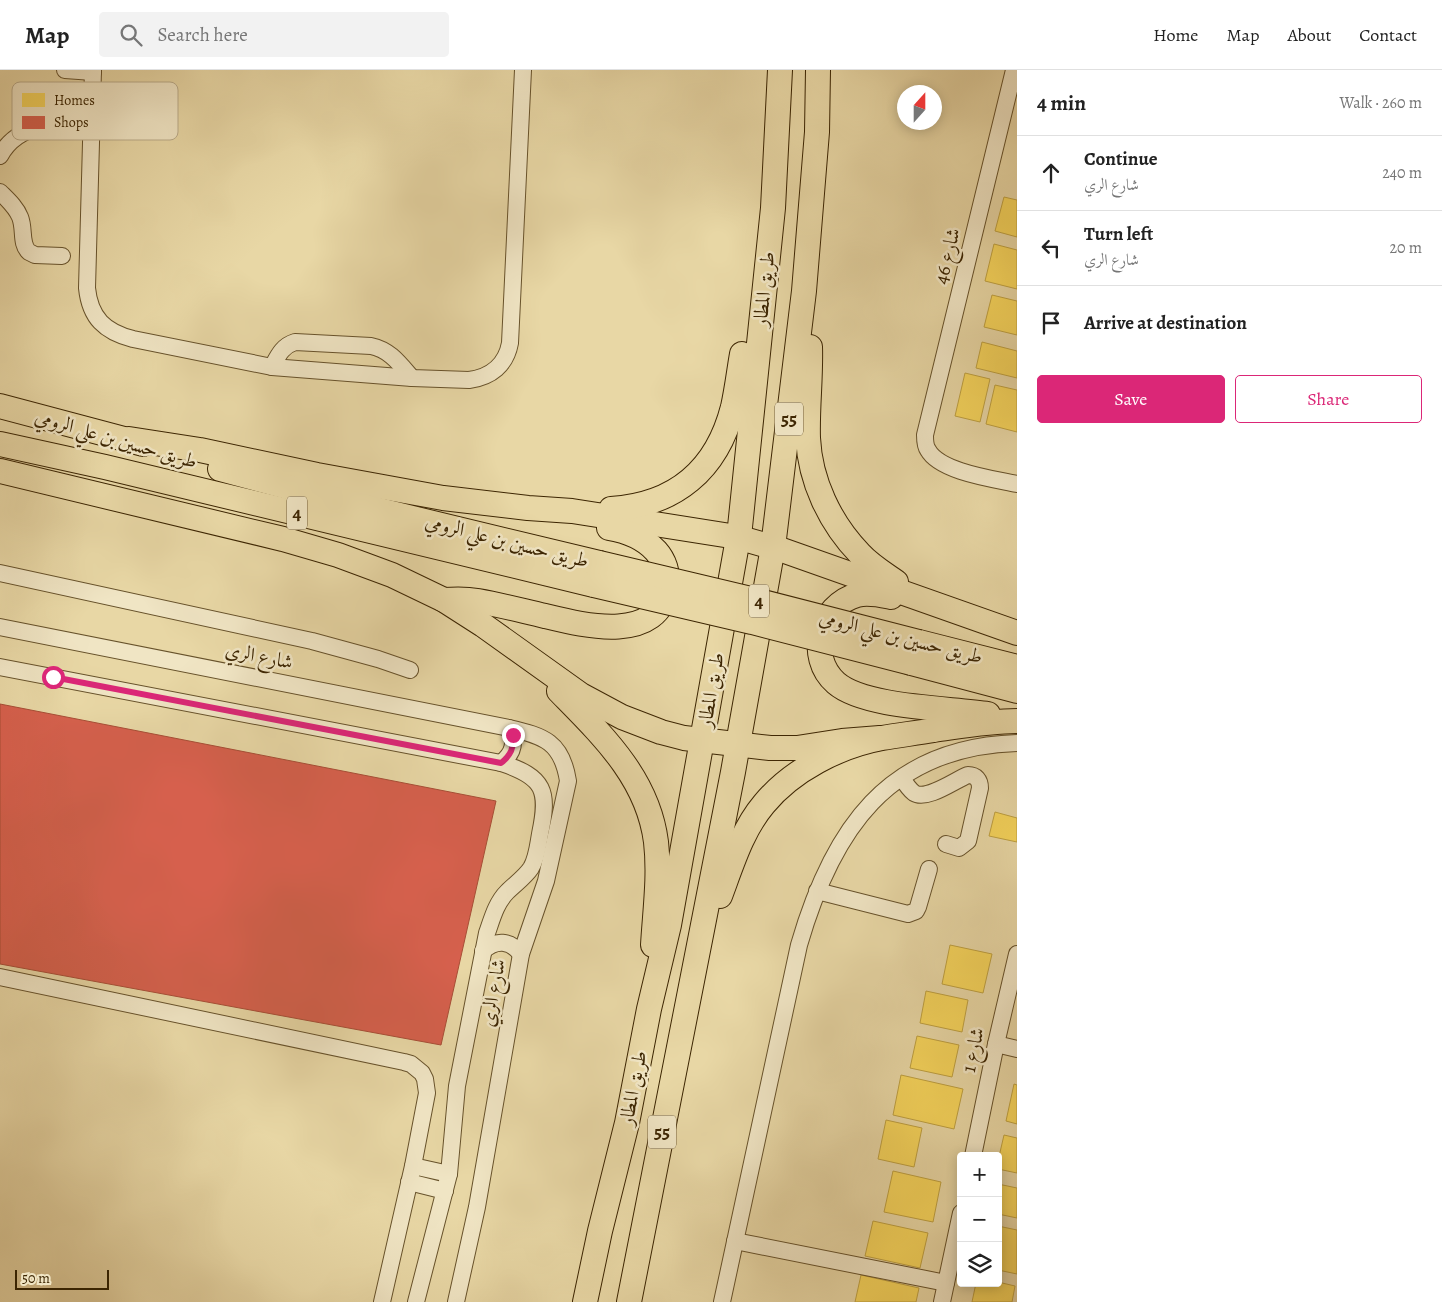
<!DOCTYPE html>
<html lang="en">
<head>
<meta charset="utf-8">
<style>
  :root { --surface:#fff; --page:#f2f2f2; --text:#222; --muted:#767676; --line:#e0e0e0; --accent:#db2777 }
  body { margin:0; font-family:Alegreya,Amiri,serif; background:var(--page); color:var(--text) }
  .controls { position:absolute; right:15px; bottom:15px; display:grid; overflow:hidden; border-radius:5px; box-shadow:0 2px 12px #0003 }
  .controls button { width:45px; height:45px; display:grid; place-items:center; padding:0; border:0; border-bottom:1px solid var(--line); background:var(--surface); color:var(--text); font:25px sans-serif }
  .compass { position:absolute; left:897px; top:15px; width:45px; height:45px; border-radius:50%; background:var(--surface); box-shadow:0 2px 12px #0003; rotate:21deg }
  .scale { position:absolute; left:15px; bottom:12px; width:94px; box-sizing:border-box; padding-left:5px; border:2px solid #3c2502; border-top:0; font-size:14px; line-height:18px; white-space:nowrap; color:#3c2502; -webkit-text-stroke:4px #f0e5c4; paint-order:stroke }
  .stop { position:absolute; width:15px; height:15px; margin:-11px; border:4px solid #db2777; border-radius:50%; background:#fff }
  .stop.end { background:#db2777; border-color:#fff; box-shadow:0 1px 5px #0008 }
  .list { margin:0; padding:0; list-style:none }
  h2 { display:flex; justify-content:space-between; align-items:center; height:65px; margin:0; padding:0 20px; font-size:21px }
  h2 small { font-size:16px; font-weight:400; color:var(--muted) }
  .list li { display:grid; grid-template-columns:32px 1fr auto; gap:15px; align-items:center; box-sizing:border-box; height:75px; padding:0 20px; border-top:1px solid var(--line) }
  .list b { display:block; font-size:19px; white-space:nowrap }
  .list p { margin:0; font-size:16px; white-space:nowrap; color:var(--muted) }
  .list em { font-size:16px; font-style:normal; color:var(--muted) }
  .actions { display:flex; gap:10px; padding:15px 20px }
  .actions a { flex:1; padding:11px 0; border:1px solid var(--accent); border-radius:5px; text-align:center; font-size:18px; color:var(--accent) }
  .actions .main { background:var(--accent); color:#fff }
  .icon { flex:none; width:28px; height:28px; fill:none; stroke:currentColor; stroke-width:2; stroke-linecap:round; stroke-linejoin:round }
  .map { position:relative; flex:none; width:1017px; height:1232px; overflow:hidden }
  header { display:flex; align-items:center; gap:30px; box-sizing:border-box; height:70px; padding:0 25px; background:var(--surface); border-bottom:1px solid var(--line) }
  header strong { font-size:24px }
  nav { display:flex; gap:28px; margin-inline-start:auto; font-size:18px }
  .search { width:350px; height:45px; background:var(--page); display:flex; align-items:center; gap:12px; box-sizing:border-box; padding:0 18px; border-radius:5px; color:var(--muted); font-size:19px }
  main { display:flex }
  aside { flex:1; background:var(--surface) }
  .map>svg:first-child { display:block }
</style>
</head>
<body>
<header>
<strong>Map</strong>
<div class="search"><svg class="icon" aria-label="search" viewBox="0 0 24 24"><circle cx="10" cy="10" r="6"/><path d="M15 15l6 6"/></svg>Search here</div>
<nav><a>Home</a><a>Map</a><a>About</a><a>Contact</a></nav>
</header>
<main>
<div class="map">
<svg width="1017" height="1232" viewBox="0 0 1017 1232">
  <rect width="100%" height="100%" fill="#e8d7a5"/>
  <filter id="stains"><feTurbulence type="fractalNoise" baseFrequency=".004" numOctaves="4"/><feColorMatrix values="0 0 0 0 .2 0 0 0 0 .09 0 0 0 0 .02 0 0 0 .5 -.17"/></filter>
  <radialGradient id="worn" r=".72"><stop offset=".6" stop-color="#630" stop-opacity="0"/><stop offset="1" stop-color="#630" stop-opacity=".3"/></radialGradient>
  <g fill="#f6d55c" stroke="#bea041">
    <polygon points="1004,127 1017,130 1017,167 995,161"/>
    <polygon points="994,174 1017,180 1017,219 985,211"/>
    <polygon points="992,225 1017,231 1017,265 984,257"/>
    <polygon points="982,272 1017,281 1017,308 976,298"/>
    <polygon points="965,303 990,309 980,352 955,346"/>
    <polygon points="995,315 1017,320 1017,362 986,354"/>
    <polygon points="995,742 1017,748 1017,772 989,766"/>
    <polygon points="950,875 992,884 983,923 942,914"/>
    <polygon points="926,921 968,930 962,962 920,953"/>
    <polygon points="917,966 959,975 952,1007 910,998"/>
    <polygon points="901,1005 963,1019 954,1059 893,1045"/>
    <polygon points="1014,1014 1017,1015 1017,1054 1006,1051"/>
    <polygon points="886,1050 922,1058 914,1097 878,1089"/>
    <polygon points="1004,1065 1017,1068 1017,1103 998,1099 998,1091"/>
    <polygon points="893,1101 941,1112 933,1152 884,1142"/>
    <polygon points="998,1114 1017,1118 1017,1148 998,1144"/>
    <polygon points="873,1151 928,1163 920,1198 865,1186"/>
    <polygon points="998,1156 1017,1160 1017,1204 998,1200"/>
    <polygon points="861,1205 919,1218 916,1232 855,1232"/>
    <polygon points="998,1212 1015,1216 1012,1232 972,1232 976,1213 998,1213"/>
  </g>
  <polygon fill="#d6604d" stroke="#a84e36" points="0,634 496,731 441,975 0,894"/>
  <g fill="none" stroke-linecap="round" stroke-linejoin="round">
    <g stroke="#67522b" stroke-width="18">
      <g id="minor">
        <polyline points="65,0 93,2"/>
        <path d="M93,0L87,218C90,248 105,262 133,269L272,297L412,308L469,310C491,307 506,295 510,273L523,0"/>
        <path d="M1014,0L925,365C925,370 925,376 928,380C940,402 994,409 1017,414"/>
        <path d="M0,86C19,51 59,53 93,56"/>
        <path d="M0,122C8,130 16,137 20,147C25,159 20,174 29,182L35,185L62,186"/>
        <path d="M272,297C278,286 282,276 295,272L371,276C390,280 399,293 412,308"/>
        <polyline points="0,503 312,571 378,589 410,600"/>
        <path d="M0,557L509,658C544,666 562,672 568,711L546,811L521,884L477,1137L456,1232"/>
        <path d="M0,597L501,693C545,707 549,721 540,764C538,775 537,788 531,798C525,807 515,814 507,822C496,833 492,849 487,863L457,1016L449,1104L416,1232"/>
        <path d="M501,693C514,683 516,672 509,658"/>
        <path d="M902,708C905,713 909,719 914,723C927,731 955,710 968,705C976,705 980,710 980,718L968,771L959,778L946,774"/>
        <polyline points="817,821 908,844 916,841 918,837 929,799"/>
        <path d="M483,881C496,869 510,870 521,884"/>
        <polyline points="0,907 404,992 411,994 422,1003 425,1009 427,1023 413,1096 382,1232"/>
        <polyline points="996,974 1017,979"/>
        <polyline points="973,1086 996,974 1017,884"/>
        <polyline points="413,1096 449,1104"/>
        <polyline points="409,1112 445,1121"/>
        <polyline points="735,1171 946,1213"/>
        <path d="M722,1232L799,875C832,761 887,677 1017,673"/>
        <polyline points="942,1232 961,1143"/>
      </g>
    </g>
    <g stroke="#3c2502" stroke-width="26">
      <g id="highway">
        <path d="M810,277C811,307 807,338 808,368C810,411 830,453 860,484C870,495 883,503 896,512"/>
        <polyline points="0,336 143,374"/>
        <polyline points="129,369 200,380 317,405 443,428 528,438 572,441 737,467 782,480 1017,563"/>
        <polyline points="0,374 105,397 594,515"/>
        <polyline points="220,399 321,426 599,493"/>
        <polyline points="0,401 283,469 338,485 392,505 444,530 483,555 581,625 622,647 661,662 684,668 770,678 797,678 842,671 880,668"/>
        <path d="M611,439C675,435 717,400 733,337C737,319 739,301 742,284"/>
        <path d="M891,527C881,525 868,522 857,525C820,535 806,587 836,613C865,638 950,638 988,644"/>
        <path d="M444,530C456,529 467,529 478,531C501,535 523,541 545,546C582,555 660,575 667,516C669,503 664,490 656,481C643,467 627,461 609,458"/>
        <polyline points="919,572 1017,597"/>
        <polyline points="911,593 1017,621"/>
        <path d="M559,621C602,665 648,708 656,772C660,806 655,841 653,875"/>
        <path d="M720,826C732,794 742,760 764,734C792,700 839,676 882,668C899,665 917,663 934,660C962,656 989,651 1017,651"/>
        <polyline points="585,1232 600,1161 627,1053 649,939 669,855 740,457 773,138 780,0"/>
        <polyline points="629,1232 733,702 773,477 804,221 817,62 818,0"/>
      </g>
    </g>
    <use href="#minor" stroke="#f0e5c4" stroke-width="16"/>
    <use href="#highway" stroke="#e8d7a5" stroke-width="24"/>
    <g stroke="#3c2502" stroke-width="26" stroke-linecap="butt">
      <g id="highway-bridge">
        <polyline points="599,493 759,531 919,572"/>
        <polyline points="594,515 752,552 911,593"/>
      </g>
    </g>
    <use href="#highway-bridge" stroke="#e8d7a5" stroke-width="24"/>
  </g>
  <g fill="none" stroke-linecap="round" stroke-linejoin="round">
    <path stroke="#db2777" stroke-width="6" d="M53,607L501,693C511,685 514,678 513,665"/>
  </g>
  <g text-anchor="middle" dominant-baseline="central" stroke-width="5" stroke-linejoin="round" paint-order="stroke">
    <g fill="#f0e5c4" stroke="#725f3c" stroke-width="1">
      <rect x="775" y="332.5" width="28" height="33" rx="4"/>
      <rect x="287" y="426.5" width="20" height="33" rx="4"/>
      <rect x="749" y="514.5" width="20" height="33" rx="4"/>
      <rect x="648" y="1045.5" width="28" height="33" rx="4"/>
    </g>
    <g font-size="19" font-weight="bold" fill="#3c2502">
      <text x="789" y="349">55</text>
      <text x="297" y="443">4</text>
      <text x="759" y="531">4</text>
      <text x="662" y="1062">55</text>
    </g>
    <g font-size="20" fill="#3c2502" stroke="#f0e5c4">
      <text transform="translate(947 186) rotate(-76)">شارع 46</text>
      <text transform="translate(764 219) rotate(-84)">طريق المطار</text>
      <text transform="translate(116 369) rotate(16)">طريق حسين بن علي الرومي</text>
      <text transform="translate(507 471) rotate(14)">طريق حسين بن علي الرومي</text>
      <text transform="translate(901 567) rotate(14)">طريق حسين بن علي الرومي</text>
      <text transform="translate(259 586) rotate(11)">شارع الري</text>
      <text transform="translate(711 620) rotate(-80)">طريق المطار</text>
      <text transform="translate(493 923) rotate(-80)">شارع الري</text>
      <text transform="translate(973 980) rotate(-78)">شارع 1</text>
      <text transform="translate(633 1018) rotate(-79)">طريق المطار</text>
    </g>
  </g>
  <rect x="12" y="12" width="166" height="58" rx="8" fill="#f0e5c4" stroke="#baab8a" stroke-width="1"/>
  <rect x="22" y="23" width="23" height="14" fill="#f6d55c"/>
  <rect x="22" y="46" width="23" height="13" fill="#d6604d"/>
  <g font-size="14" fill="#3c2502">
    <text x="54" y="35">Homes</text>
    <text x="54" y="57">Shops</text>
  </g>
  <rect width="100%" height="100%" filter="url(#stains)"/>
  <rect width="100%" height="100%" fill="url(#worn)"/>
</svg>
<div class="controls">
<button>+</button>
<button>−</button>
<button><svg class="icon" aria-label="layers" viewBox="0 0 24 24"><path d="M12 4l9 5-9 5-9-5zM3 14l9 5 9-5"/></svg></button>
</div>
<svg class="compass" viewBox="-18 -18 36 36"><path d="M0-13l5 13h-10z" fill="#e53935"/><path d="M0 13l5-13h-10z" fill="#767676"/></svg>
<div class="scale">50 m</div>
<div class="stop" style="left:53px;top:607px"></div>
<div class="stop end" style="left:513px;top:665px"></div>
</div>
<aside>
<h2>4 min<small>Walk · 260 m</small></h2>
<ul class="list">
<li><svg class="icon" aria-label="ahead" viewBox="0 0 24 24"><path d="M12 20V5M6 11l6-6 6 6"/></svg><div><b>Continue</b><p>شارع الري</p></div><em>240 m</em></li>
<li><svg class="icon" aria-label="left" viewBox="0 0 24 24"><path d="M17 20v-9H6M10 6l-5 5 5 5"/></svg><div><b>Turn left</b><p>شارع الري</p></div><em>20 m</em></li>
<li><svg class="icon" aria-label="arrive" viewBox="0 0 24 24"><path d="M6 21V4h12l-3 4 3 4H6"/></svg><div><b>Arrive at destination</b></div></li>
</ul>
<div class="actions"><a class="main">Save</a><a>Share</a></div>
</aside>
</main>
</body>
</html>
